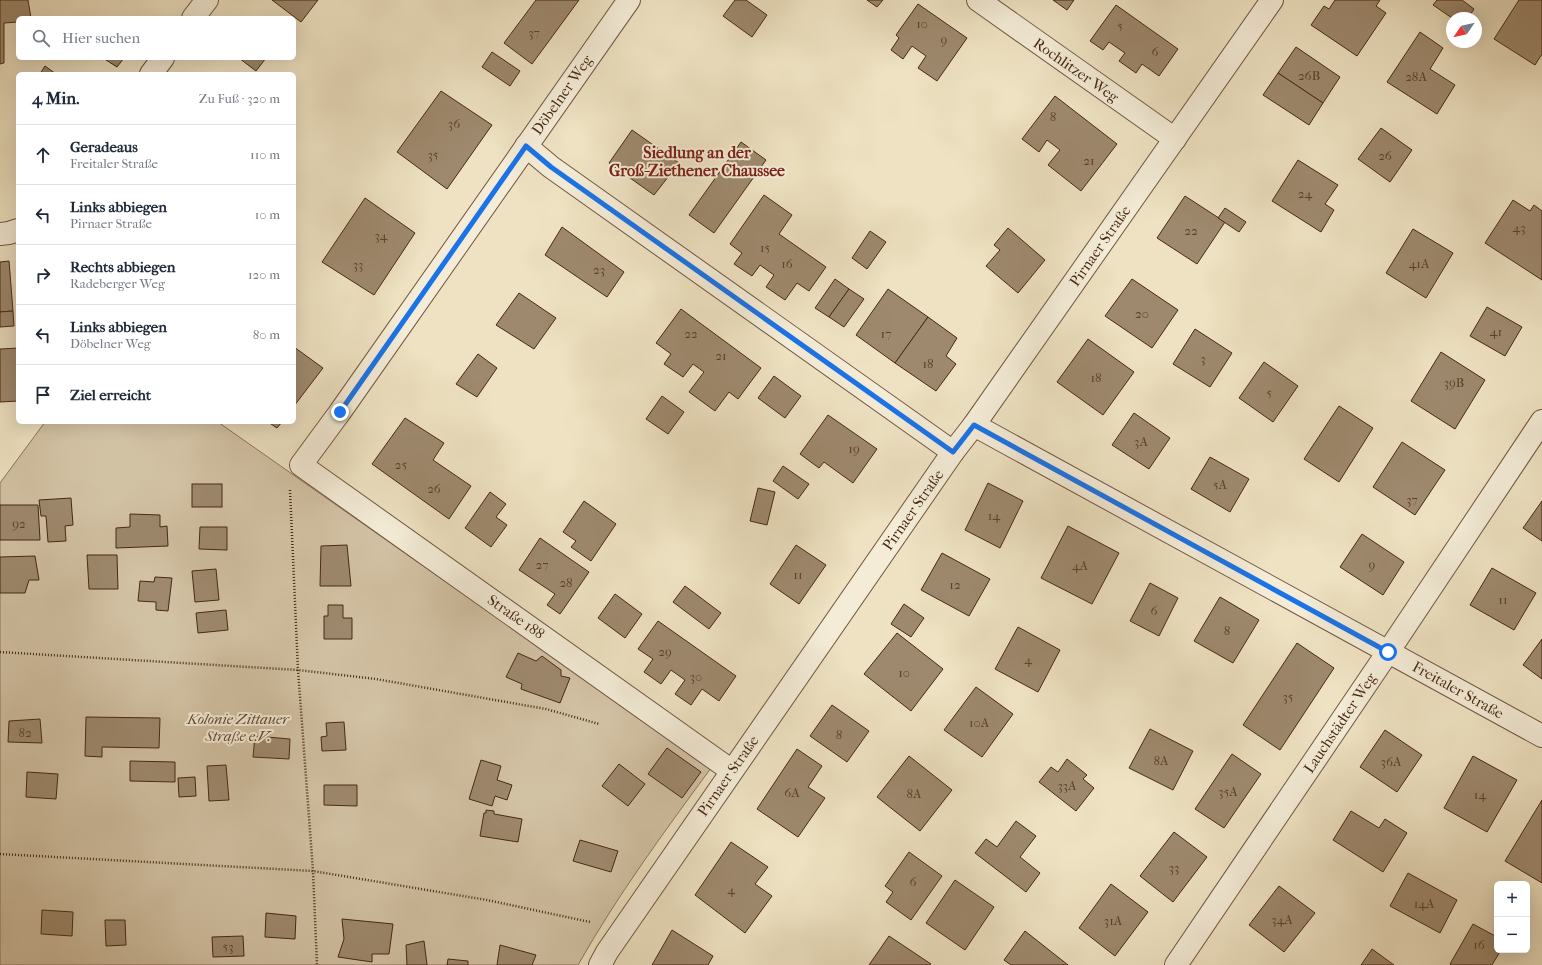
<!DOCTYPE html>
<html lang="de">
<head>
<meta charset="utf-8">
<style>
  :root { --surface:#fff; --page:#f2f2f3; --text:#1f2937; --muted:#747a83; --line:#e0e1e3 }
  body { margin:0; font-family:"IM FELL French Canon",serif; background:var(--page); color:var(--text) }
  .controls { position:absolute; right:12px; bottom:12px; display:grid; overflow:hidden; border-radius:6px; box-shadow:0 4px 16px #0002 }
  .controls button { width:36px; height:36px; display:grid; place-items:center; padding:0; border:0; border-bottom:1px solid var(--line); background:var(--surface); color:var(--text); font:20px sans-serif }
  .compass { position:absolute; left:1446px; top:12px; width:36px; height:36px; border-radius:50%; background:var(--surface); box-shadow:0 4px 16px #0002; rotate:236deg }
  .stop { position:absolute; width:12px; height:12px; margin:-9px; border:3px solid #1a73e8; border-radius:50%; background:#fff }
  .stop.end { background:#1a73e8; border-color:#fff; box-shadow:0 1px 4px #0008 }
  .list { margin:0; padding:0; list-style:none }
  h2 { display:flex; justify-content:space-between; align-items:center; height:52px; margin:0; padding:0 16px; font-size:17px }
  h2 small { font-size:13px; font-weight:400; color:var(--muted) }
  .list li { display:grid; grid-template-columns:26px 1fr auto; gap:12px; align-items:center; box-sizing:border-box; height:60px; padding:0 16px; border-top:1px solid var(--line) }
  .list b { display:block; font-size:15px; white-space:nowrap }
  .list p { margin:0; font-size:13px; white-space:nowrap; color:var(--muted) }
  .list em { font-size:13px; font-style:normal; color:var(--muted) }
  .icon { flex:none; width:22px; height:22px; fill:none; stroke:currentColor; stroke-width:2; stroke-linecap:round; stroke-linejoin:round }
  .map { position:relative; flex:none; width:1542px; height:965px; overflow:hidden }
  .search { position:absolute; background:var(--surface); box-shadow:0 4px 16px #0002; left:16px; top:16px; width:280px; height:44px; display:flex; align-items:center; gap:10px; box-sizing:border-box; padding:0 14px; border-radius:6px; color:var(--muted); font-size:15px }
  .panel { position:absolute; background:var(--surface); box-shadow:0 4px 16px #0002; left:16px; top:72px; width:280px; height:352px; border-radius:6px }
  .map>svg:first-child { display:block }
</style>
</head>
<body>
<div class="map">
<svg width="1542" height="965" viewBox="0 0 1542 965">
  <rect width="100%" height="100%" fill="#eee2c2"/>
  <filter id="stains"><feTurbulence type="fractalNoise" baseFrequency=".005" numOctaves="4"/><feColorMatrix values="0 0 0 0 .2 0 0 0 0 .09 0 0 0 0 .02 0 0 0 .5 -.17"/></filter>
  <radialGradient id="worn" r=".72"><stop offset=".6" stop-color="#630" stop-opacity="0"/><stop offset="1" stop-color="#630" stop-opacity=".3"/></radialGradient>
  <path fill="#d2c2a4" stroke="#8c755c" d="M45,422H218L711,768C664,832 617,896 578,965H0V483Z"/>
  <g fill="#9e896e" stroke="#472814">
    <polygon points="0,0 28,0 31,18 18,18 18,22 4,23 4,63 0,64"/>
    <polygon points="272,0 318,0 301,22"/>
    <polygon points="536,0 579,0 532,64 504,43"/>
    <polygon points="735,0 746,0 767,15 752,37 723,16"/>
    <polygon points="867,0 883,0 877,7"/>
    <polygon points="1053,0 1074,0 1067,10"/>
    <polygon points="1335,0 1380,0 1376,6 1386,13 1357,56 1311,25 1324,6 1329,9"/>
    <polygon points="1437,0 1462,0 1474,9 1468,18 1452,18 1433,5"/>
    <polygon points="1519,0 1542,0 1542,54 1535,65 1494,39"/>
    <polygon points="918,4 967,38 937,81 918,68 926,56 912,46 903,59 891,50 899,38 896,35"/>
    <polygon points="1116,5 1178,49 1159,76 1142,64 1136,73 1119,61 1125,53 1109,42 1103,50 1090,41"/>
    <polygon points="1420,32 1443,48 1430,69 1455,85 1437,114 1387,82"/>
    <polygon points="1296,47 1340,77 1323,103 1278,73"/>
    <polygon points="492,52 520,71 510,86 482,67"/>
    <polygon points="103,58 124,58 117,67"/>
    <polygon points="239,58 266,58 256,71"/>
    <polygon points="45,66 56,74 40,74"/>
    <polygon points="1278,73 1323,103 1309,125 1263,95"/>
    <polygon points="441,91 492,125 447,189 397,152"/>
    <polygon points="1055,96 1117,144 1081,191 1048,165 1060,150 1047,140 1039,152 1022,139"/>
    <polygon points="1381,128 1412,150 1390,182 1358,159"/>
    <polygon points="632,130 679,163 654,195 609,163"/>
    <polygon points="741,142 766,160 714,233 689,215"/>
    <polygon points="1298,160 1338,185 1325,204 1334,210 1321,232 1272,201"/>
    <polygon points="764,195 792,215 779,234 826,267 809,291 797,283 785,300 766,287 774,275 760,265 752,276 734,264 742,253 730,244"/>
    <polygon points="1185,196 1225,222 1197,264 1157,238"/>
    <polygon points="365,198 415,233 374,295 322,262"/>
    <polygon points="1513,200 1530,211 1534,205 1542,211 1542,280 1485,243"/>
    <polygon points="1225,208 1246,222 1239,232 1218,218"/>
    <polygon points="562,227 624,272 607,297 545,255"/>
    <polygon points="1008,228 1045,260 1018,293 986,266 1000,250 994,245"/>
    <polygon points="1413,229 1453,253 1426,298 1386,273"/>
    <polygon points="870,231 886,242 867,269 852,258"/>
    <polygon points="9,261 13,311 0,312 0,262"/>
    <polygon points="835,279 849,289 829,317 815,308"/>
    <polygon points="1132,279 1178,310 1152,348 1105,316"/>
    <polygon points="849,289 864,299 844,327 829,317"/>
    <polygon points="888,289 928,317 895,363 856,335"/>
    <polygon points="519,293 556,318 534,349 496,325"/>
    <polygon points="1487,307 1522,327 1505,356 1470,336"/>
    <polygon points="681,309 761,368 738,399 729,392 715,411 689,392 704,372 693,364 683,377 664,364 671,354 656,343"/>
    <polygon points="13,311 14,326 0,327 0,312"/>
    <polygon points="928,317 957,338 946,356 956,364 936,391 895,363"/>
    <polygon points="1195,329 1232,353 1210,387 1173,364"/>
    <polygon points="1088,339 1134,372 1103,415 1057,382"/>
    <polygon points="294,347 323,368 294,406"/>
    <polygon points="18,348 18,401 0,402 0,349"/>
    <polygon points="1441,352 1485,380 1455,429 1411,401"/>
    <polygon points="478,354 497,368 477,397 456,384"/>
    <polygon points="1264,362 1298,386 1273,422 1239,398"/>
    <polygon points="774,376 801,396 785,418 758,398"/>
    <polygon points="662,396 684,412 668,434 646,419"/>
    <polygon points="1339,406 1373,428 1339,482 1304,459"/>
    <polygon points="1134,413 1170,438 1149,469 1112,445"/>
    <polygon points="828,415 877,449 853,483 824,462 819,468 800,454"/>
    <polygon points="405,418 444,443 433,460 471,486 449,519 372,464"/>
    <polygon points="268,422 282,422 277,428"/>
    <polygon points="1402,442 1445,470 1415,515 1373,487"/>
    <polygon points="1210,457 1249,479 1230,512 1191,489"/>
    <polygon points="783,466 809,484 798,499 773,481"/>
    <polygon points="988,483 1023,501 1000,548 965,530"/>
    <rect x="192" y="484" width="30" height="23"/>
    <polygon points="758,488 775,492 767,525 750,521"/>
    <polygon points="490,492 506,504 496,517 507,525 491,547 465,528"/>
    <polygon points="71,498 73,525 65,526 66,541 48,542 46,516 41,516 39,500"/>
    <polygon points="584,501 616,524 591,561 571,547 576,541 563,532"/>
    <polygon points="1542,501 1542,541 1523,528"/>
    <polygon points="0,505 38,505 40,540 0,540"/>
    <polygon points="130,514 160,515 160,527 167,526 168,546 116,548 116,528 130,527"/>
    <polygon points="1068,526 1119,553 1092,604 1041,578"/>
    <polygon points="200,527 227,527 227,550 199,549"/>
    <polygon points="1362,534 1404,562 1383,595 1340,567"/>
    <polygon points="540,538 589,572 560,614 547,605 555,594 519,570"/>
    <polygon points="347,545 351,586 320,586 321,546"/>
    <polygon points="796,545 826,565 799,604 770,584"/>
    <polygon points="942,553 990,579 969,616 921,590"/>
    <polygon points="87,555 117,555 118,589 89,589"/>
    <polygon points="35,556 39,580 29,580 25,593 0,593 0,557"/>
    <polygon points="1492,568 1536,593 1514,630 1470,605"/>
    <polygon points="216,569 219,600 195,602 192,571"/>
    <polygon points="155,577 172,578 168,611 156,610 156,602 138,601 140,581 154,582"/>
    <polygon points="1150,583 1178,598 1159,636 1130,621"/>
    <polygon points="685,586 721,613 709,629 673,602"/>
    <polygon points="615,594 642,614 625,638 598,618"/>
    <polygon points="1220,597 1259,620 1233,663 1194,641"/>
    <polygon points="904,604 924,618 911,637 891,624"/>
    <polygon points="328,605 343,605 343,618 352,618 352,639 324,639 324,616 328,616"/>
    <polygon points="226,610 228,630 198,633 196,613"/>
    <polygon points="658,621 736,676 719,701 702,689 691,705 675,694 685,680 671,670 661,684 644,672 653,659 638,649"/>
    <polygon points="1018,627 1060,650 1038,692 995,669"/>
    <polygon points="897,633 943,669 911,711 864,674"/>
    <polygon points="1542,639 1542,679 1523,665"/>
    <polygon points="1297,643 1334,668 1280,750 1243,725"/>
    <polygon points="518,653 536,661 542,656 561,670 561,676 570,678 560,703 521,689 522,684 506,677"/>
    <polygon points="976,687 1013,714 982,757 944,730"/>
    <polygon points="832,705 869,731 847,762 810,736"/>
    <polygon points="86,717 160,718 159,748 102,747 102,757 85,756"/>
    <polygon points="40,719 42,743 8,742 9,721"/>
    <polygon points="344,722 346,750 322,751 321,737 327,736 326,723"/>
    <polygon points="1150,729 1193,751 1173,790 1129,768"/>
    <polygon points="1385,730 1422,755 1397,792 1360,767"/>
    <polygon points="255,736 290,739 289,759 253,757"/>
    <polygon points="667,748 701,772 682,798 648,774"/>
    <polygon points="797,749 822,766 808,787 825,798 798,837 757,809"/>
    <polygon points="1232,754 1261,774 1224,828 1195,809"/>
    <polygon points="909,756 952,790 920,831 877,797"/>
    <polygon points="1473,756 1517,780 1487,832 1444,808"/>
    <polygon points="1067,759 1087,775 1083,779 1094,788 1076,811 1039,782 1051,767 1058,772"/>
    <polygon points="481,760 501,766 497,780 512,785 507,800 495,796 492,806 469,799"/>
    <polygon points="130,761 175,762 175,782 130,781"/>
    <polygon points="619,764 645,784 628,806 602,786"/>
    <polygon points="226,765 229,800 209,801 207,766"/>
    <polygon points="27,772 58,774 56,799 26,797"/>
    <polygon points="195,777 196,796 179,797 178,778"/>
    <polygon points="324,785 357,785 357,806 324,805"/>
    <polygon points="1542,800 1542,883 1505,861"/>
    <polygon points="486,810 494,811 494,814 522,819 518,842 480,836 484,813 486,813"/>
    <polygon points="1351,811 1379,828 1385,819 1407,833 1383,872 1333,840"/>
    <polygon points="1016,821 1036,836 1020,857 1040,873 1026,892 975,853 986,839 997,847"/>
    <polygon points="1174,832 1207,857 1173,902 1140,876"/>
    <polygon points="580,840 618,851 611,872 573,861"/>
    <polygon points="731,842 768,867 755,884 772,896 745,933 695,895"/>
    <polygon points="909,852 942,876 911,920 886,902 893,892 885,886"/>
    <polygon points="1408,873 1457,900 1440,933 1390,906"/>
    <polygon points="955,880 994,907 965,950 926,923"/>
    <polygon points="1111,884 1148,912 1115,956 1079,928"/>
    <polygon points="1279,886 1315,913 1284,952 1249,925"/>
    <polygon points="42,910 73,912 72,936 41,934"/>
    <polygon points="266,913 296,916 295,939 265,937"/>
    <polygon points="342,919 393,924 389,954 372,954 372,962 338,957 344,939"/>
    <polygon points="105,920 125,920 126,945 106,946"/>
    <polygon points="1473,924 1497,937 1497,950 1501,950 1492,965 1451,965 1450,964"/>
    <polygon points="672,930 713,956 708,965 652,965"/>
    <polygon points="1025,931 1068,965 1011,965 1004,960"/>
    <polygon points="243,936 244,956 213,957 212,937"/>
    <polygon points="889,936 931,964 930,965 869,965"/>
    <polygon points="424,941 427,965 407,965 406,945"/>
    <polygon points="500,945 536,955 532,965 497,965"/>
    <polygon points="1372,949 1394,965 1361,965"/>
    <polygon points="448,959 468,961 468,965 447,965"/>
  </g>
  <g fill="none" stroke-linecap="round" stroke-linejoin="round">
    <g stroke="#715640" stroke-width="24">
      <g id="minor">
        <polyline points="629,0 340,412 301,465 732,771"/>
        <polyline points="978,0 1175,139"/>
        <polyline points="193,18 207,0"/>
        <polyline points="151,74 163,58"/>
        <polyline points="526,146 551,167 953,452"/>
        <polyline points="0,234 9,233 18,230"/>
        <polyline points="974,425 1542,736"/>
        <polyline points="600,965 607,952 953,452 974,425 1272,0"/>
        <polyline points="1176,965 1388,652 1542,421"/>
      </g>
    </g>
    <g stroke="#472814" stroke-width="2.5" stroke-dasharray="1 2" stroke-linecap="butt">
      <polyline points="290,490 298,670 313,871 317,965"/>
      <polyline points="0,652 298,670 376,679 546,709 599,724"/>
      <polyline points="0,854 313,871 487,900 590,922"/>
    </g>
    <use href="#minor" stroke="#f4ecd7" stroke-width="22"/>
  </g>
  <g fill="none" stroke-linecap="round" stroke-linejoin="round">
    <polyline stroke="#1a73e8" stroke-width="5" points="340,412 526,146 551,167 953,452 974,425 1388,652"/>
  </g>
  <g text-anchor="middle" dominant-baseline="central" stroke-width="4" stroke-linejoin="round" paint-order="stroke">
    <g font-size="13" fill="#5d402a">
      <text x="922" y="23">10</text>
      <text x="1120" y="25">5</text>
      <text x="534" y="32">37</text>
      <text x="944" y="39">9</text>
      <text x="1155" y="51">6</text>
      <text x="1309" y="75">26B</text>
      <text x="1416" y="76">28A</text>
      <text x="1053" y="116">8</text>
      <text x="454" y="123">36</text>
      <text x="433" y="154">35</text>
      <text x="1385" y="155">26</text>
      <text x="1089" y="160">21</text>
      <text x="1305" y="193">24</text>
      <text x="1519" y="227">43</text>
      <text x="1191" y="230">22</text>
      <text x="381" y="235">34</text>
      <text x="765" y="247">15</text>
      <text x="787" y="263">16</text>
      <text x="1419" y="263">41A</text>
      <text x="358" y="264">33</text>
      <text x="599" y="269">23</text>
      <text x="1142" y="313">20</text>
      <text x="1496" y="331">41</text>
      <text x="691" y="333">22</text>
      <text x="886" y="333">17</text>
      <text x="721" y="355">21</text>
      <text x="1203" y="358">3</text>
      <text x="928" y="363">18</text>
      <text x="1096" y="377">18</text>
      <text x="1454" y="382">39B</text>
      <text x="1269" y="392">5</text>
      <text x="1141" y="441">3A</text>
      <text x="854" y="448">19</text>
      <text x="401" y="464">25</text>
      <text x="1220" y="484">5A</text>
      <text x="434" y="488">26</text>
      <text x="1412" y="499">37</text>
      <text x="994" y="515">14</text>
      <text x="19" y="523">92</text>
      <text x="542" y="564">27</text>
      <text x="1372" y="564">9</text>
      <text x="1080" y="565">4A</text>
      <text x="798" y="574">11</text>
      <text x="566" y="582">28</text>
      <text x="955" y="584">12</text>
      <text x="1503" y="599">11</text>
      <text x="1154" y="610">6</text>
      <text x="1227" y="630">8</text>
      <text x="665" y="651">29</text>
      <text x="1028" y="659">4</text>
      <text x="904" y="672">10</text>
      <text x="696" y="676">30</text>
      <text x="1288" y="696">35</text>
      <text x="979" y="722">10A</text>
      <text x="25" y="732">82</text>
      <text x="839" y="734">8</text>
      <text x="1161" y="760">8A</text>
      <text x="1391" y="761">36A</text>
      <text x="1067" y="785">33A</text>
      <text x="1228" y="791">35A</text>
      <text x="792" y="792">6A</text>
      <text x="914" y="793">8A</text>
      <text x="1480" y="794">14</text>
      <text x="1174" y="867">33</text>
      <text x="913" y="881">6</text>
      <text x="731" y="889">4</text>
      <text x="1424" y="903">14A</text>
      <text x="1282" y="919">34A</text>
      <text x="1113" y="920">31A</text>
      <text x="1479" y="944">16</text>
      <text x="228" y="946">53</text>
    </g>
    <g font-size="15" fill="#472814" stroke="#f4ecd7">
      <text transform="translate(1076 70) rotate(35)">Rochlitzer Weg</text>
      <text transform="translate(562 95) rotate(-55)">Döbelner Weg</text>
      <text transform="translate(1100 246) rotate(-55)">Pirnaer Straße</text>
      <text transform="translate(913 510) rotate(-55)">Pirnaer Straße</text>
      <text transform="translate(516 617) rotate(35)">Straße 188</text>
      <text transform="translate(1458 690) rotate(29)">Freitaler Straße</text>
      <text transform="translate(1340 723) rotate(-56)">Lauchstädter Weg</text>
      <text transform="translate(728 776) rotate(-55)">Pirnaer Straße</text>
    </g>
    <g font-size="15" font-style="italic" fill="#634731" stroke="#f4ecd7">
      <text x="238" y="719">Kolonie Zittauer<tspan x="238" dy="17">Straße e.V.</tspan></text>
    </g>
    <g font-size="16" font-weight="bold" fill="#7a1f14" stroke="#f4ecd7">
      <text x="697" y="152">Siedlung an der<tspan x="697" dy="18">Groß-Ziethener Chaussee</tspan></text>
    </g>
  </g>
  <rect width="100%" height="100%" filter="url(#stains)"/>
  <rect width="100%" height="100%" fill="url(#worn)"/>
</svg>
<div class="controls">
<button>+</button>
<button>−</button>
</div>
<svg class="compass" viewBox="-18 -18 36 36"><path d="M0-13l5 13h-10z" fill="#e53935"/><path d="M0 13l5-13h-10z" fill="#747a83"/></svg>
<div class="stop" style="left:1388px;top:652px"></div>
<div class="stop end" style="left:340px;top:412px"></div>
<div class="search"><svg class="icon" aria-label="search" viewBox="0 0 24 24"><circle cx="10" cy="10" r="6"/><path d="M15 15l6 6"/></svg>Hier suchen</div>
<section class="panel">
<h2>4 Min.<small>Zu Fuß · 320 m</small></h2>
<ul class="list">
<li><svg class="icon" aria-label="ahead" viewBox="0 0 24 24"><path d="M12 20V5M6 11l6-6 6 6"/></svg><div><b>Geradeaus</b><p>Freitaler Straße</p></div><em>110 m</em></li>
<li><svg class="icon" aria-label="left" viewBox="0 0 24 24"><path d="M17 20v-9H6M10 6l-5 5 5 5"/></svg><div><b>Links abbiegen</b><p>Pirnaer Straße</p></div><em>10 m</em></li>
<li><svg class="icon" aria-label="right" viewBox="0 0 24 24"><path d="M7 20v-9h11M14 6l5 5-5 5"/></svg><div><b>Rechts abbiegen</b><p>Radeberger Weg</p></div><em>120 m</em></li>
<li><svg class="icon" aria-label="left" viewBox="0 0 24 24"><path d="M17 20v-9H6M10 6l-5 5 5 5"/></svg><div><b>Links abbiegen</b><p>Döbelner Weg</p></div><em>80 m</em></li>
<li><svg class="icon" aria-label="arrive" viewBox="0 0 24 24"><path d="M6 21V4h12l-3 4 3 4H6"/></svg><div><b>Ziel erreicht</b></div></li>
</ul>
</section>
</div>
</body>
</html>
